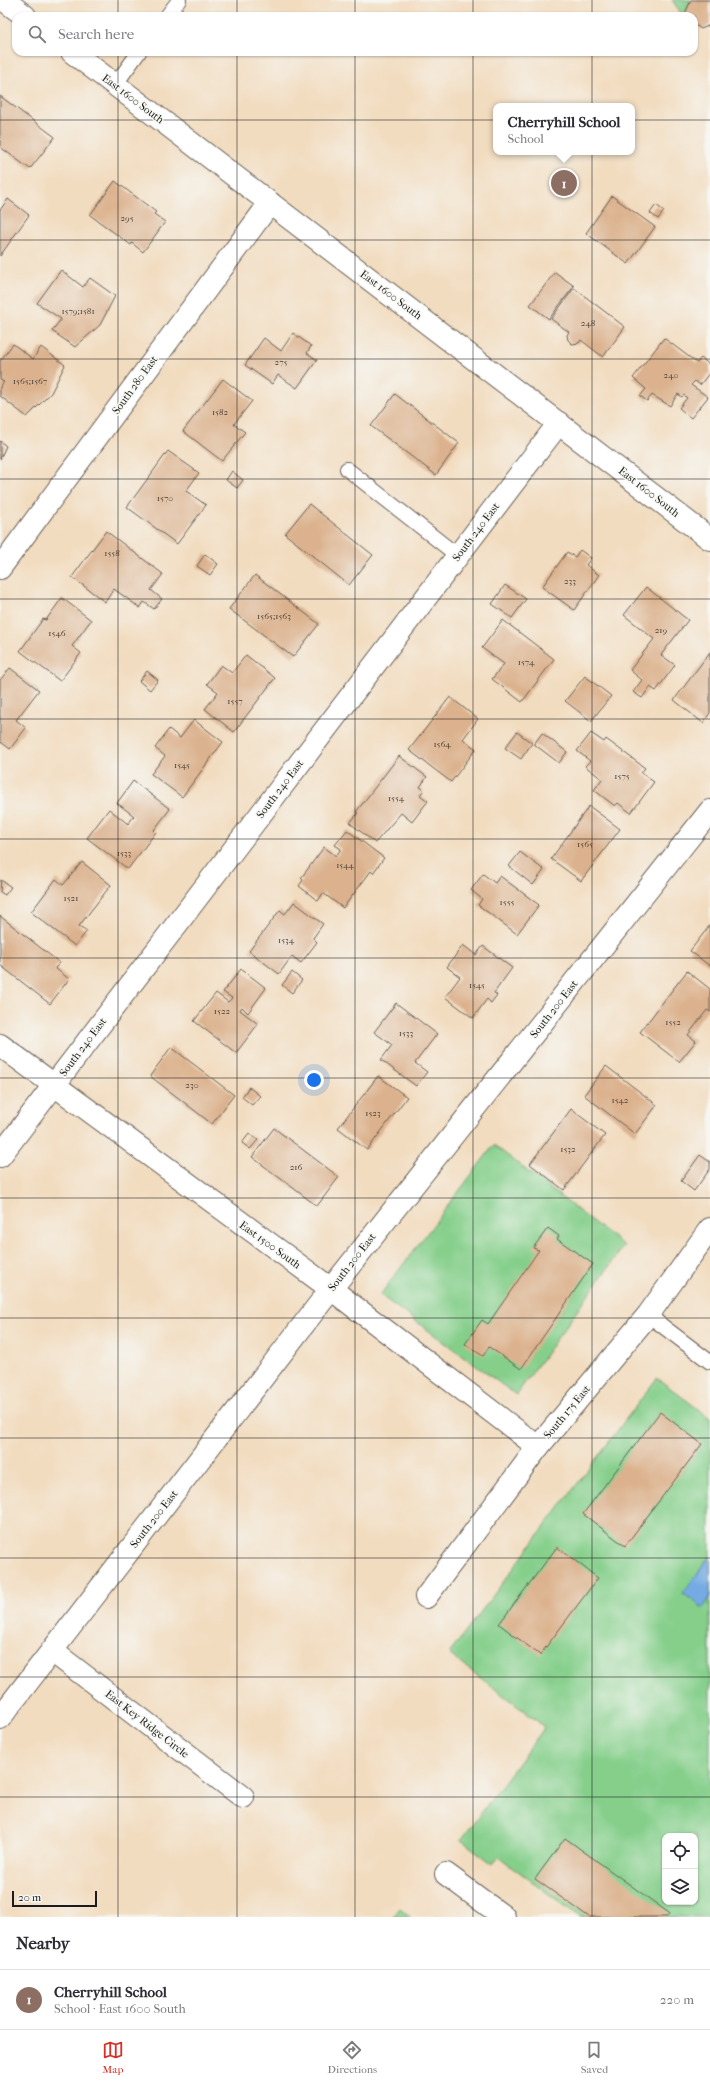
<!DOCTYPE html>
<html lang="en">
<head>
<meta charset="utf-8">
<style>
  :root { --surface:#fff; --page:#f2f2f3; --text:#2b2b33; --muted:#7c7c81; --line:#e1e1e2; --accent:#d93025 }
  body { margin:0; font-family:"IM FELL French Canon",serif; background:var(--page); color:var(--text) }
  .controls { position:absolute; right:12px; bottom:12px; display:grid; overflow:hidden; border-radius:8px; box-shadow:0 1px 3px #0004 }
  .controls button { width:36px; height:36px; display:grid; place-items:center; padding:0; border:0; border-bottom:1px solid var(--line); background:var(--surface); color:var(--text); font:20px sans-serif }
  .scale { position:absolute; left:12px; bottom:10px; width:85px; box-sizing:border-box; padding-left:4px; border:2px solid #1c1c1c; border-top:0; font-size:11px; line-height:14px; white-space:nowrap; color:#1c1c1c; -webkit-text-stroke:3px #f6f6f2; paint-order:stroke }
  .you { position:absolute; left:314px; top:1080px; width:14px; height:14px; margin:-10px; border:3px solid #fff; border-radius:50%; background:#1a73e8; box-shadow:0 0 0 6px #1a73e833 }
  .badge { display:grid; place-items:center; width:26px; height:26px; border-radius:50%; background:var(--accent); color:#fff; font-size:13px; font-weight:700 }
  .pin { position:absolute; translate:-50% -50%; border:2px solid #fff; box-shadow:0 1px 4px #0006 }
  .popup { position:absolute; left:493px; top:103px; width:142px; height:52px; box-sizing:border-box; display:grid; place-content:center; border-radius:8px; background:var(--surface); filter:drop-shadow(0 1px 3px #0005); font-size:13px; white-space:nowrap; color:var(--muted) }
  .popup b { font-size:15px; color:var(--text) }
  .popup::after { content:''; position:absolute; left:50%; top:100%; margin-left:-8px; border:8px solid transparent; border-top-color:var(--surface) }
  .list { margin:0; padding:0; list-style:none }
  h2 { display:flex; justify-content:space-between; align-items:center; height:52px; margin:0; padding:0 16px; font-size:17px }
  h2 small { font-size:13px; font-weight:400; color:var(--muted) }
  .list li { display:grid; grid-template-columns:26px 1fr auto; gap:12px; align-items:center; box-sizing:border-box; height:60px; padding:0 16px; border-top:1px solid var(--line) }
  .list b { display:block; font-size:15px; white-space:nowrap }
  .list p { margin:0; font-size:13px; white-space:nowrap; color:var(--muted) }
  .list em { font-size:13px; font-style:normal; color:var(--muted) }
  .icon { flex:none; width:22px; height:22px; fill:none; stroke:currentColor; stroke-width:2; stroke-linecap:round; stroke-linejoin:round }
  .map { position:relative; flex:none; width:710px; height:1917px; overflow:hidden }
  .search { position:absolute; background:var(--surface); box-shadow:0 1px 3px #0004; left:12px; right:12px; top:12px; height:44px; display:flex; align-items:center; gap:10px; box-sizing:border-box; padding:0 14px; border-radius:12px; color:var(--muted); font-size:15px }
  .sheet { height:112px; background:var(--surface) }
  nav { display:flex; justify-content:space-around; align-items:center; box-sizing:border-box; height:56px; border-top:1px solid var(--line); background:var(--surface); font-size:11px; color:var(--muted) }
  nav a { display:grid; justify-items:center; gap:2px }
  nav .on { color:var(--accent) }
  .map>svg:first-child { display:block }
</style>
</head>
<body>
<div class="map">
<svg width="710" height="1917" viewBox="0 0 710 1917">
  <rect width="100%" height="100%" fill="#f6f6f2"/>
  <filter id="ink" filterUnits="userSpaceOnUse"><feTurbulence type="fractalNoise" baseFrequency=".025" numOctaves="2"/><feDisplacementMap in="SourceGraphic" scale="8" xChannelSelector="R" yChannelSelector="G"/><feConvolveMatrix kernelMatrix="1 2 1 2 8 2 1 2 1" color-interpolation-filters="sRGB"/></filter>
  <filter id="wash" filterUnits="userSpaceOnUse"><feTurbulence type="fractalNoise" baseFrequency=".012" numOctaves="4" result="noise"/><feDisplacementMap in="SourceGraphic" scale="16" xChannelSelector="R" yChannelSelector="G"/><feGaussianBlur stdDeviation="0.9" result="paint"/><feColorMatrix in="noise" values="0 0 0 0 0 0 0 0 0 0 0 0 0 0 0 0 0 1.4 0 .05"/><feComposite in="paint" operator="in"/></filter>
  <g filter="url(#wash)">
    <rect width="100%" height="100%" fill="#f2dcbf"/>
    <g fill="#85cf8b" stroke="#507654" fill-rule="evenodd">
      <polygon points="672,0 691,0 684,16 683,16"/>
      <polygon points="494,1145 624,1246 516,1395 380,1295"/>
      <path d="M657,1378L710,1418V1917H580L499,1857L493,1864L461,1840L545,1727L449,1654ZM665,1836H695V1902H665Z"/>
      <polygon points="400,1908 411,1917 393,1917"/>
    </g>
    <polygon fill="#75abe3" stroke="#486480" points="710,1556 710,1598 703,1608 683,1593"/>
    <g id="blocks">
      <g fill="#dcb28e">
        <polygon points="691,0 710,0 710,25 701,29 694,24 694,16 684,16"/>
        <polygon points="0,96 55,137 30,169 0,147"/>
        <polygon points="115,181 156,212 154,214 165,222 143,252 132,243 131,245 90,215"/>
        <polygon points="612,196 655,227 628,264 586,233"/>
        <polygon points="8,199 29,215 0,256 0,210"/>
        <polygon points="656,205 664,211 658,219 650,213"/>
        <polygon points="61,270 83,287 90,278 115,296 100,325 75,347 52,331 61,319 37,303"/>
        <polygon points="555,272 574,286 549,319 530,305"/>
        <polygon points="574,288 625,327 603,357 581,340 579,343 572,344 568,340 567,335 569,332 551,319"/>
        <polygon points="293,333 311,346 307,353 317,360 297,388 278,375 272,384 245,365 264,338 281,351"/>
        <polygon points="664,338 697,363 701,358 710,365 710,372 700,385 695,381 691,385 708,397 691,418 679,408 687,398 684,395 682,397 678,394 670,406 652,395 647,401 640,396 646,389 633,378"/>
        <polygon points="13,344 33,359 41,347 65,365 51,393 27,417 0,396 0,387 4,382 0,380 0,361"/>
        <polygon points="223,379 252,401 234,424 245,432 222,461 183,431"/>
        <polygon points="395,394 459,443 436,475 371,426"/>
        <polygon points="0,441 6,446 0,459"/>
        <polygon points="168,451 199,473 186,491 206,505 177,544 127,507"/>
        <polygon points="232,471 243,480 237,488 226,480"/>
        <polygon points="309,504 373,555 349,585 285,534"/>
        <polygon points="106,531 163,574 151,590 162,599 154,609 144,602 140,608 114,589 105,602 72,577"/>
        <polygon points="580,550 591,558 586,565 599,575 574,610 542,587 567,552 575,557"/>
        <polygon points="205,554 218,564 210,575 197,566"/>
        <polygon points="255,575 319,624 293,657 229,609"/>
        <polygon points="505,585 526,599 512,618 492,604"/>
        <polygon points="646,587 688,620 661,655 675,665 656,691 650,687 642,698 633,692 642,680 630,670 654,639 624,615"/>
        <polygon points="62,598 91,620 72,646 81,653 60,681 20,651 43,619 46,620"/>
        <polygon points="503,620 554,659 522,702 492,679 504,664 482,648"/>
        <polygon points="710,652 710,713 703,723 674,700"/>
        <polygon points="246,655 275,678 234,732 205,709 218,692 207,684 221,665 232,673"/>
        <polygon points="10,668 39,690 16,720 26,728 10,749 1,742 0,744 0,680"/>
        <polygon points="147,671 158,680 150,690 139,681"/>
        <polygon points="585,676 611,696 591,721 565,701"/>
        <polygon points="450,697 478,719 463,739 476,749 451,782 409,750"/>
        <polygon points="194,720 223,742 182,797 151,774 165,756 155,748 169,729 180,738"/>
        <polygon points="517,732 532,743 521,759 505,748"/>
        <polygon points="542,733 567,752 559,763 534,744"/>
        <polygon points="591,733 604,742 606,739 645,768 641,773 654,782 631,813 618,803 615,806 594,790 602,779 585,766 590,761 577,751"/>
        <polygon points="399,756 427,777 420,787 424,790 420,795 428,801 412,822 401,813 375,843 350,823 358,813 356,812"/>
        <polygon points="133,781 170,809 154,830 156,832 128,869 87,838 109,809 128,824 134,816 117,803"/>
        <polygon points="589,806 620,829 581,881 551,859"/>
        <polygon points="347,830 384,858 373,873 371,871 343,908 323,893 318,901 299,886 303,880 301,878 324,847 336,856 341,849 335,845"/>
        <polygon points="520,852 544,870 533,885 509,866"/>
        <polygon points="82,862 111,885 79,926 87,931 75,946 31,912 56,879 63,885"/>
        <polygon points="483,874 495,883 500,876 539,905 517,934 478,905 482,899 471,890"/>
        <polygon points="1,880 11,887 5,895 0,892"/>
        <polygon points="294,902 323,924 313,938 317,942 301,963 292,956 279,974 249,951 280,910 285,914"/>
        <polygon points="0,916 60,963 55,968 69,979 50,1004 0,965"/>
        <polygon points="710,925 710,966 690,951"/>
        <polygon points="463,945 476,955 483,946 512,968 494,993 497,995 491,1003 487,999 473,1018 445,997 460,977 447,967"/>
        <polygon points="241,969 266,988 248,1013 242,1007 240,1010 258,1024 236,1053 194,1021 216,993 228,1002 232,998 223,992"/>
        <polygon points="687,971 710,989 710,1012 707,1010 688,1035 696,1041 679,1062 640,1032"/>
        <polygon points="292,972 302,980 292,993 282,985"/>
        <polygon points="396,1003 437,1034 415,1063 427,1072 416,1086 381,1060 392,1045 374,1032"/>
        <polygon points="171,1047 234,1095 212,1124 150,1076"/>
        <polygon points="606,1066 657,1105 635,1134 584,1095"/>
        <polygon points="378,1076 407,1097 367,1150 338,1128"/>
        <polygon points="249,1087 260,1096 252,1105 242,1097"/>
        <polygon points="571,1109 605,1135 564,1190 530,1164"/>
        <polygon points="274,1128 339,1177 317,1206 252,1157"/>
        <polygon points="249,1134 258,1140 250,1149 242,1143"/>
        <polygon points="700,1155 710,1162 710,1169 694,1191 681,1181"/>
        <polygon points="548,1228 559,1236 557,1239 593,1264 521,1369 489,1347 483,1356 465,1344 482,1320 488,1324 539,1250 533,1248"/>
        <polygon points="660,1412 702,1444 625,1546 583,1514"/>
        <polygon points="557,1547 598,1578 540,1655 499,1624"/>
        <polygon points="565,1838 669,1913 667,1917 589,1917 535,1879"/>
      </g>
    </g>
  </g>
  <g filter="url(#ink)">
    <use href="#blocks" fill-opacity="0" stroke="#675f55" stroke-width="1"/>
    <g fill="none" stroke-linecap="round" stroke-linejoin="round">
      <g stroke="#675f55" stroke-width="16">
        <g id="service">
          <polyline points="167,16 179,0"/>
          <polyline points="115,85 139,52"/>
          <polyline points="347,469 458,556"/>
          <polyline points="648,1315 710,1362"/>
        </g>
      </g>
      <g stroke="#675f55" stroke-width="24">
        <g id="minor">
          <polyline points="0,568 270,203"/>
          <polyline points="0,1045 331,1289 538,1447"/>
          <polyline points="0,1156 559,423"/>
          <polyline points="426,1597 538,1447 648,1315 710,1229"/>
          <polyline points="52,1651 243,1797"/>
          <polyline points="0,1718 331,1289 710,811"/>
          <polyline points="446,1874 504,1917"/>
        </g>
      </g>
      <g stroke="#675f55" stroke-width="24">
        <g id="tertiary">
          <polyline points="4,0 25,16"/>
          <polyline points="72,52 710,539"/>
        </g>
      </g>
      <use href="#service" stroke="#fff" stroke-width="14"/>
      <use href="#minor" stroke="#fff" stroke-width="22"/>
      <use href="#tertiary" stroke="#fff" stroke-width="22"/>
    </g>
  </g>
  <path fill="none" stroke="#1c1c1c" stroke-width="1" stroke-opacity="0.55" d="M118,0V16M237,0V16M355,0V16M473,0V16M592,0V16M118,52V1917M237,52V1917M355,52V1917M473,52V1917M592,52V1917M0,120H710M0,240H710M0,359H710M0,479H710M0,599H710M0,719H710M0,839H710M0,958H710M0,1078H710M0,1198H710M0,1318H710M0,1438H710M0,1558H710M0,1677H710M0,1797H710"/>
  <g text-anchor="middle" dominant-baseline="central" stroke-width="3" stroke-linejoin="round" paint-order="stroke">
    <g font-size="9" fill="#4c4238">
      <text x="127" y="218">295</text>
      <text x="78" y="311">1579;1581</text>
      <text x="588" y="323">248</text>
      <text x="281" y="362">275</text>
      <text x="671" y="375">240</text>
      <text x="30" y="381">1565;1567</text>
      <text x="220" y="412">1582</text>
      <text x="165" y="498">1570</text>
      <text x="112" y="553">1558</text>
      <text x="570" y="581">233</text>
      <text x="274" y="616">1565;1563</text>
      <text x="661" y="630">219</text>
      <text x="57" y="633">1546</text>
      <text x="526" y="662">1574</text>
      <text x="235" y="701">1557</text>
      <text x="442" y="744">1564</text>
      <text x="182" y="765">1545</text>
      <text x="622" y="776">1575</text>
      <text x="396" y="798">1554</text>
      <text x="585" y="844">1565</text>
      <text x="124" y="853">1533</text>
      <text x="345" y="865">1544</text>
      <text x="71" y="898">1521</text>
      <text x="507" y="902">1555</text>
      <text x="286" y="940">1534</text>
      <text x="477" y="985">1545</text>
      <text x="222" y="1011">1522</text>
      <text x="673" y="1022">1552</text>
      <text x="406" y="1033">1533</text>
      <text x="192" y="1085">230</text>
      <text x="620" y="1100">1542</text>
      <text x="373" y="1113">1523</text>
      <text x="568" y="1149">1532</text>
      <text x="296" y="1167">216</text>
    </g>
    <g font-size="11" fill="#1c1c1c" stroke="#f6f6f2">
      <text transform="translate(133 99) rotate(37)">East 1600 South</text>
      <text transform="translate(391 295) rotate(37)">East 1600 South</text>
      <text transform="translate(135 385) rotate(-54)">South 280 East</text>
      <text transform="translate(649 492) rotate(38)">East 1600 South</text>
      <text transform="translate(476 532) rotate(-53)">South 240 East</text>
      <text transform="translate(280 789) rotate(-53)">South 240 East</text>
      <text transform="translate(554 1009) rotate(-52)">South 200 East</text>
      <text transform="translate(83 1047) rotate(-53)">South 240 East</text>
      <text transform="translate(270 1245) rotate(36)">East 1500 South</text>
      <text transform="translate(352 1262) rotate(-52)">South 200 East</text>
      <text transform="translate(567 1412) rotate(-50)">South 175 East</text>
      <text transform="translate(154 1519) rotate(-52)">South 200 East</text>
      <text transform="translate(147 1724) rotate(38)">East Key Ridge Circle</text>
    </g>
  </g>
</svg>
<div class="controls">
<button><svg class="icon" aria-label="locate" viewBox="0 0 24 24"><circle cx="12" cy="12" r="6"/><path d="M12 2v4M12 18v4M2 12h4M18 12h4"/></svg></button>
<button><svg class="icon" aria-label="layers" viewBox="0 0 24 24"><path d="M12 4l9 5-9 5-9-5zM3 14l9 5 9-5"/></svg></button>
</div>
<div class="scale">20 m</div>
<div class="you"></div>
<div class="pin badge" style="left:564px;top:183px;background:#8d6e63">1</div>
<div class="popup"><b>Cherryhill School</b>School</div>
<div class="search"><svg class="icon" aria-label="search" viewBox="0 0 24 24"><circle cx="10" cy="10" r="6"/><path d="M15 15l6 6"/></svg>Search here</div>
</div>
<section class="sheet">
<h2>Nearby<small></small></h2>
<ul class="list">
<li><span class="badge" style="background:#8d6e63">1</span><div><b>Cherryhill School</b><p>School · East 1600 South</p></div><em>220 m</em></li>
</ul>
</section>
<nav>
<a class="on"><svg class="icon" aria-label="map" viewBox="0 0 24 24"><path d="M3 6l6-2 6 2 6-2v14l-6 2-6-2-6 2zM9 4v14M15 6v14"/></svg>Map</a>
<a><svg class="icon" aria-label="directions" viewBox="0 0 24 24"><path d="M12 3l9 9-9 9-9-9zM9 14v-3h6M13 9l2 2-2 2"/></svg>Directions</a>
<a><svg class="icon" aria-label="saved" viewBox="0 0 24 24"><path d="M7 4h10v16l-5-4-5 4z"/></svg>Saved</a>
</nav>
</body>
</html>
